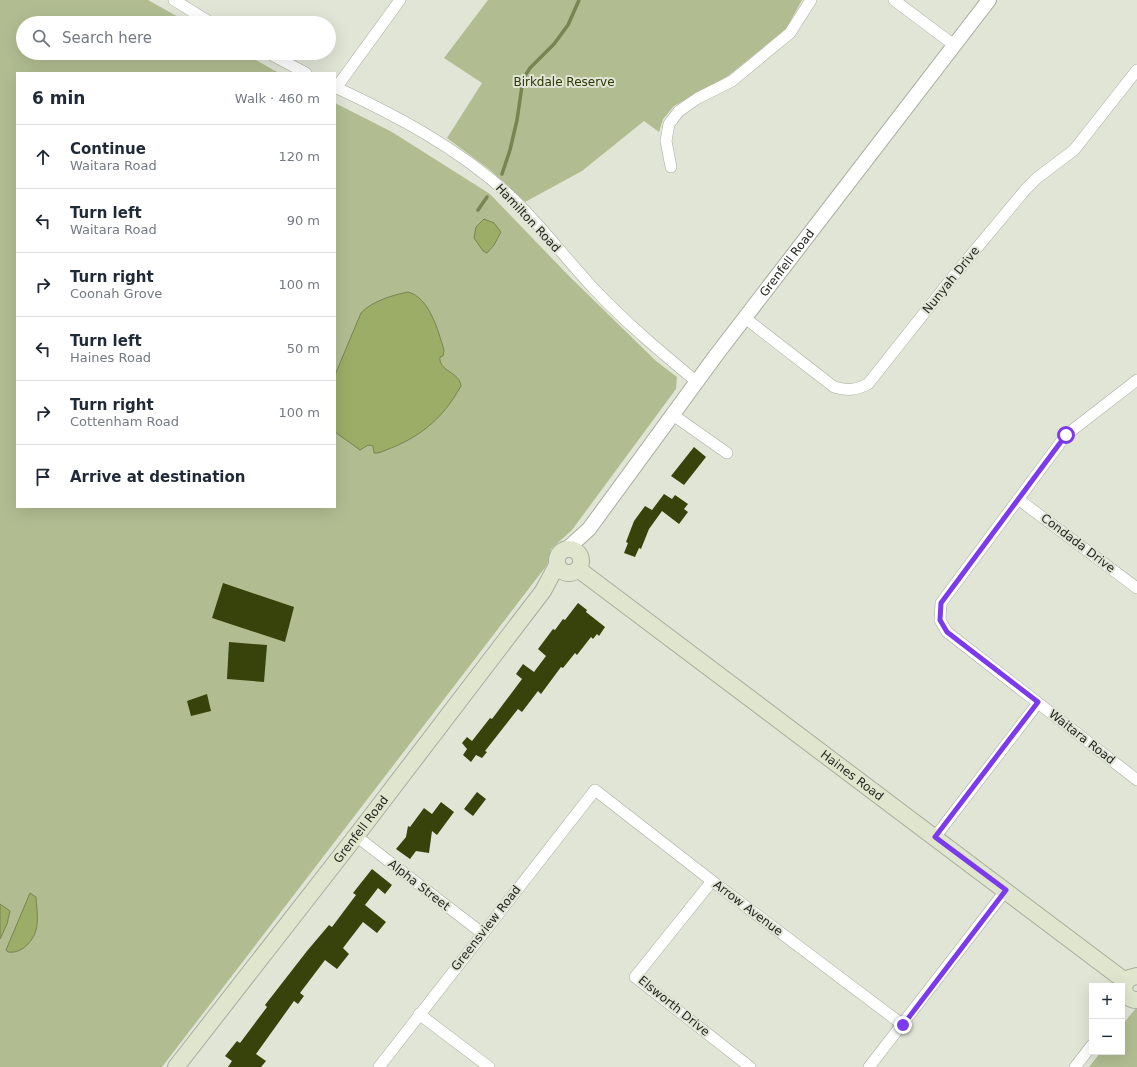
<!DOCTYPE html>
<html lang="en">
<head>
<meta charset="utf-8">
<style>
  :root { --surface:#fff; --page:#f6f6f7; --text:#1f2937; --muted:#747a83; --line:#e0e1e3 }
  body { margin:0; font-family:"DejaVu Sans",sans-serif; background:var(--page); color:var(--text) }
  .controls { position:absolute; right:12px; bottom:12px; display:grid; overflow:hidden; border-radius:0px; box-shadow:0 4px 16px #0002 }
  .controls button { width:36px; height:36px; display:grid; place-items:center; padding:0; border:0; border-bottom:1px solid var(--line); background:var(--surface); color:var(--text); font:20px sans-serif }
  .stop { position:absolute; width:12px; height:12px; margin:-9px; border:3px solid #7c3aed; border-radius:50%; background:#fff }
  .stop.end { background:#7c3aed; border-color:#fff; box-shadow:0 1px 4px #0008 }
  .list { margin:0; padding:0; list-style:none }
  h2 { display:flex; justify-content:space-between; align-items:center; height:52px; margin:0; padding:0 16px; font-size:17px }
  h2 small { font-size:13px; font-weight:400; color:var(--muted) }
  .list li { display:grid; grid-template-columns:26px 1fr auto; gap:12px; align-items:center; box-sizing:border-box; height:64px; padding:0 16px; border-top:1px solid var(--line) }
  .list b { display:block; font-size:15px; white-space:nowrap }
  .list p { margin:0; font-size:13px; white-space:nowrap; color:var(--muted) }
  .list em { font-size:13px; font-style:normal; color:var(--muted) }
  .icon { flex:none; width:22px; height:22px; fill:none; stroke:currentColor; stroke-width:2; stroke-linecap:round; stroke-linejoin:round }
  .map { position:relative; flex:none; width:1137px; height:1067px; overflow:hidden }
  .search { position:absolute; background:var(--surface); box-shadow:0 4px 16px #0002; left:16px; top:16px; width:320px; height:44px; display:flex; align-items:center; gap:10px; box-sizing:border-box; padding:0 14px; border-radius:22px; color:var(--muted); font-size:15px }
  .panel { position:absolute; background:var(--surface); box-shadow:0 4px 16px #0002; left:16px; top:72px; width:320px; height:436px; border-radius:0px }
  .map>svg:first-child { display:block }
</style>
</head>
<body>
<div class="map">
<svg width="1137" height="1067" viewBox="0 0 1137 1067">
  <rect width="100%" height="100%" fill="#e0e5d6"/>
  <g fill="#b1bd91">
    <polygon points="0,0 148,0 189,23 23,23 23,53 243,53 279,73 17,73 17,507 335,507 335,103 392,132 490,194 568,275 656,361 677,377 676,389 572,530 551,549 547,565 162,1067 0,1067"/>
    <polygon points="488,0 802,0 786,29 728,76 674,106 663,119 659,132 644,121 582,171 525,202 490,170 447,138 482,83 444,58"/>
    <polygon points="1137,1007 1137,1067 1089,1067 1101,1052 1122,1052 1122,1025"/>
  </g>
  <g fill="#9bad66" stroke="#788451">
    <polygon points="484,219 494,223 501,232 494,245 487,253 483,251 474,238 476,227"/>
    <path d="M408,292C430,298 438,331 444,350L443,356L440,357C438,371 460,372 461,386C441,422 416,440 378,453H374L373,446L368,445L360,450L335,432V375L361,313C372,301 393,295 408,292Z"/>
    <path d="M30,893L36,897C37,915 41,930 28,944C22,950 16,953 8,952L6,950Z"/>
    <polygon points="0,904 10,911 7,924 0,939"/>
  </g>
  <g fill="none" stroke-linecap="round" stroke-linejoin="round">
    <g stroke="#788451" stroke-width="3.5">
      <polyline points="502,174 510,150 517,120 523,79 530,68 554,44 568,25 579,0"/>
      <polyline points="478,210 487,197"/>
    </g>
  </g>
  <g fill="#38430b">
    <polygon points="694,447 706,457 684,485 671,476"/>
    <polygon points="664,494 672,499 675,495 688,504 684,509 688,512 679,524 662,511 649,529 641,549 639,548 635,557 624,553 628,543 626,542 634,521 645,506 652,510"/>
    <polygon points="223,583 294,607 285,642 212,618"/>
    <polygon points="578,603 587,610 586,612 605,627 599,636 597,634 593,639 591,637 577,655 575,653 563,668 561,667 541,694 538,691 522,712 518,709 485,751 487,752 482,758 476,755 471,762 463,755 467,749 462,743 467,737 472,741 490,718 492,719 522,679 516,674 523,664 534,672 546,656 538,649 553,629 555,630 563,619 565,620"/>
    <polygon points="229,642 267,645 264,682 227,679"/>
    <polygon points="207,694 211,711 191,716 187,701"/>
    <polygon points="477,792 486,799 473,816 464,809"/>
    <polygon points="441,802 454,812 437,835 432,831 429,853 416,851 410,859 396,849 406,837 408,826 410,827 424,808 432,814"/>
    <polygon points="372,869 392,885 385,894 378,888 365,905 386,922 377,933 363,922 343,948 349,954 337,969 325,960 300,993 304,996 298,1004 294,1001 256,1054 266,1061 261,1067 228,1067 232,1061 225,1056 237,1041 240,1043 267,1007 265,1005 307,951 329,925 332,927 356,895 353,893"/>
  </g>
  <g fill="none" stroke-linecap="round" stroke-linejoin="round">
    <g stroke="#a8ac9f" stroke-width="12">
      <g id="minor">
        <polyline points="174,0 211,23"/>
        <polyline points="894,0 954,45"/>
        <polyline points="268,53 306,73"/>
        <path d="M335,87C397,116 456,147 507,193C539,222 564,257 594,289C625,322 662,353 697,382"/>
        <polyline points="336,88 400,0"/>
        <polyline points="671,167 666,141 669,124 679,111 698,98 732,81 790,33 811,0"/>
        <path d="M745,318L834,387C847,391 856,390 868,384L956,273L1026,189L1037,178L1074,150L1137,70"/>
        <polyline points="1137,380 1066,435 941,603 940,620 947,632 1137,780"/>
        <polyline points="673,415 727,453"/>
        <polyline points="1018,499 1137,588"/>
        <polyline points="356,836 482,933"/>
        <polyline points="935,837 1038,703"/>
        <polyline points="712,881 635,977 750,1067"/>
        <polyline points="419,1014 489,1067"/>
        <polyline points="379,1067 595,790 712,881 903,1025"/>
        <polyline points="869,1067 1006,890"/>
        <polyline points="1075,1067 1092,1045"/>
      </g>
    </g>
    <g stroke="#a8ac9f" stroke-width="16">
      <g id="tertiary">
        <path id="s1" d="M568,548L589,529L717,354L989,0"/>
      </g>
    </g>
    <g stroke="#a8ac9f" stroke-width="18">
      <g id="secondary">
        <circle cx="569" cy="561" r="12"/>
        <path id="s2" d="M578,569L1125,981"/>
        <path d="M1137,976L1129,978L1124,986C1124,994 1128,1000 1137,1000"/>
        <path id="s3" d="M176,1067L356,836L543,591L557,565"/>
      </g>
    </g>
    <use href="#minor" stroke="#fff" stroke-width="11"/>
    <use href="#tertiary" stroke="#fff" stroke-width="14"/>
    <use href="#secondary" stroke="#e0e6cd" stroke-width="16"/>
  </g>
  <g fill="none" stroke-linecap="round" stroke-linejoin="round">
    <polyline stroke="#7c3aed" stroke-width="5" points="903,1025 1006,890 935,837 1038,702 947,632 940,620 941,603 1066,435"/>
  </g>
  <g text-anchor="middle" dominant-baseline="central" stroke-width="4" stroke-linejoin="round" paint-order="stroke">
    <g font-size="12" fill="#2d3700" stroke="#e0e5d6">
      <text x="564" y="82">Birkdale Reserve</text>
    </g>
    <g font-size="12" fill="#252621" stroke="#e0e5d6">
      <text transform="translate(528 218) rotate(47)">Hamilton Road</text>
      <text stroke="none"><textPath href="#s1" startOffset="360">Grenfell Road</textPath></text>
      <text transform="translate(951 280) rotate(-51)">Nunyah Drive</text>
      <text transform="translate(1078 543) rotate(37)">Condada Drive</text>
      <text transform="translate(1082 737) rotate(38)">Waitara Road</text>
      <text stroke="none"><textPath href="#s2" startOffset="343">Haines Road</textPath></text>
      <text stroke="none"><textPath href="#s3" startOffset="301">Grenfell Road</textPath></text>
      <text transform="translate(419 885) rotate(38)">Alpha Street</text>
      <text transform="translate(748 908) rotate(37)">Arrow Avenue</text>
      <text transform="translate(486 928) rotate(-52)">Greensview Road</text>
      <text transform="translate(674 1006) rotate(39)">Elsworth Drive</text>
    </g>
  </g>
</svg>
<div class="controls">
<button>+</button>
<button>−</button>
</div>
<div class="stop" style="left:1066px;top:435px"></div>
<div class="stop end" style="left:903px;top:1025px"></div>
<div class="search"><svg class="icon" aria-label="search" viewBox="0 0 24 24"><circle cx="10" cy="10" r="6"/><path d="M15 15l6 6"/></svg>Search here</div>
<section class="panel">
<h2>6 min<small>Walk · 460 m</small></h2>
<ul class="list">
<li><svg class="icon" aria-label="ahead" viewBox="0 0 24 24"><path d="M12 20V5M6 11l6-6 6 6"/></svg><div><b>Continue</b><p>Waitara Road</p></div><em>120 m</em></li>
<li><svg class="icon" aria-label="left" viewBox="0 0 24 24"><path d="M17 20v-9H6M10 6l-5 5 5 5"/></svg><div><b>Turn left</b><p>Waitara Road</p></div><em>90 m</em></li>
<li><svg class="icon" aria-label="right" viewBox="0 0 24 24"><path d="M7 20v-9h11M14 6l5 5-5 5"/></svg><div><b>Turn right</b><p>Coonah Grove</p></div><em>100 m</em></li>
<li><svg class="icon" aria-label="left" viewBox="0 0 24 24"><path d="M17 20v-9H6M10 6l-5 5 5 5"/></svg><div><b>Turn left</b><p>Haines Road</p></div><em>50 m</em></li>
<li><svg class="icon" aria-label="right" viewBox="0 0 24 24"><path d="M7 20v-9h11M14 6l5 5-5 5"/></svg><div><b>Turn right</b><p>Cottenham Road</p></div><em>100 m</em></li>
<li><svg class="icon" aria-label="arrive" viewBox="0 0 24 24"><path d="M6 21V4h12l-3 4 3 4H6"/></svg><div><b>Arrive at destination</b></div></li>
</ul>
</section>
</div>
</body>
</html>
